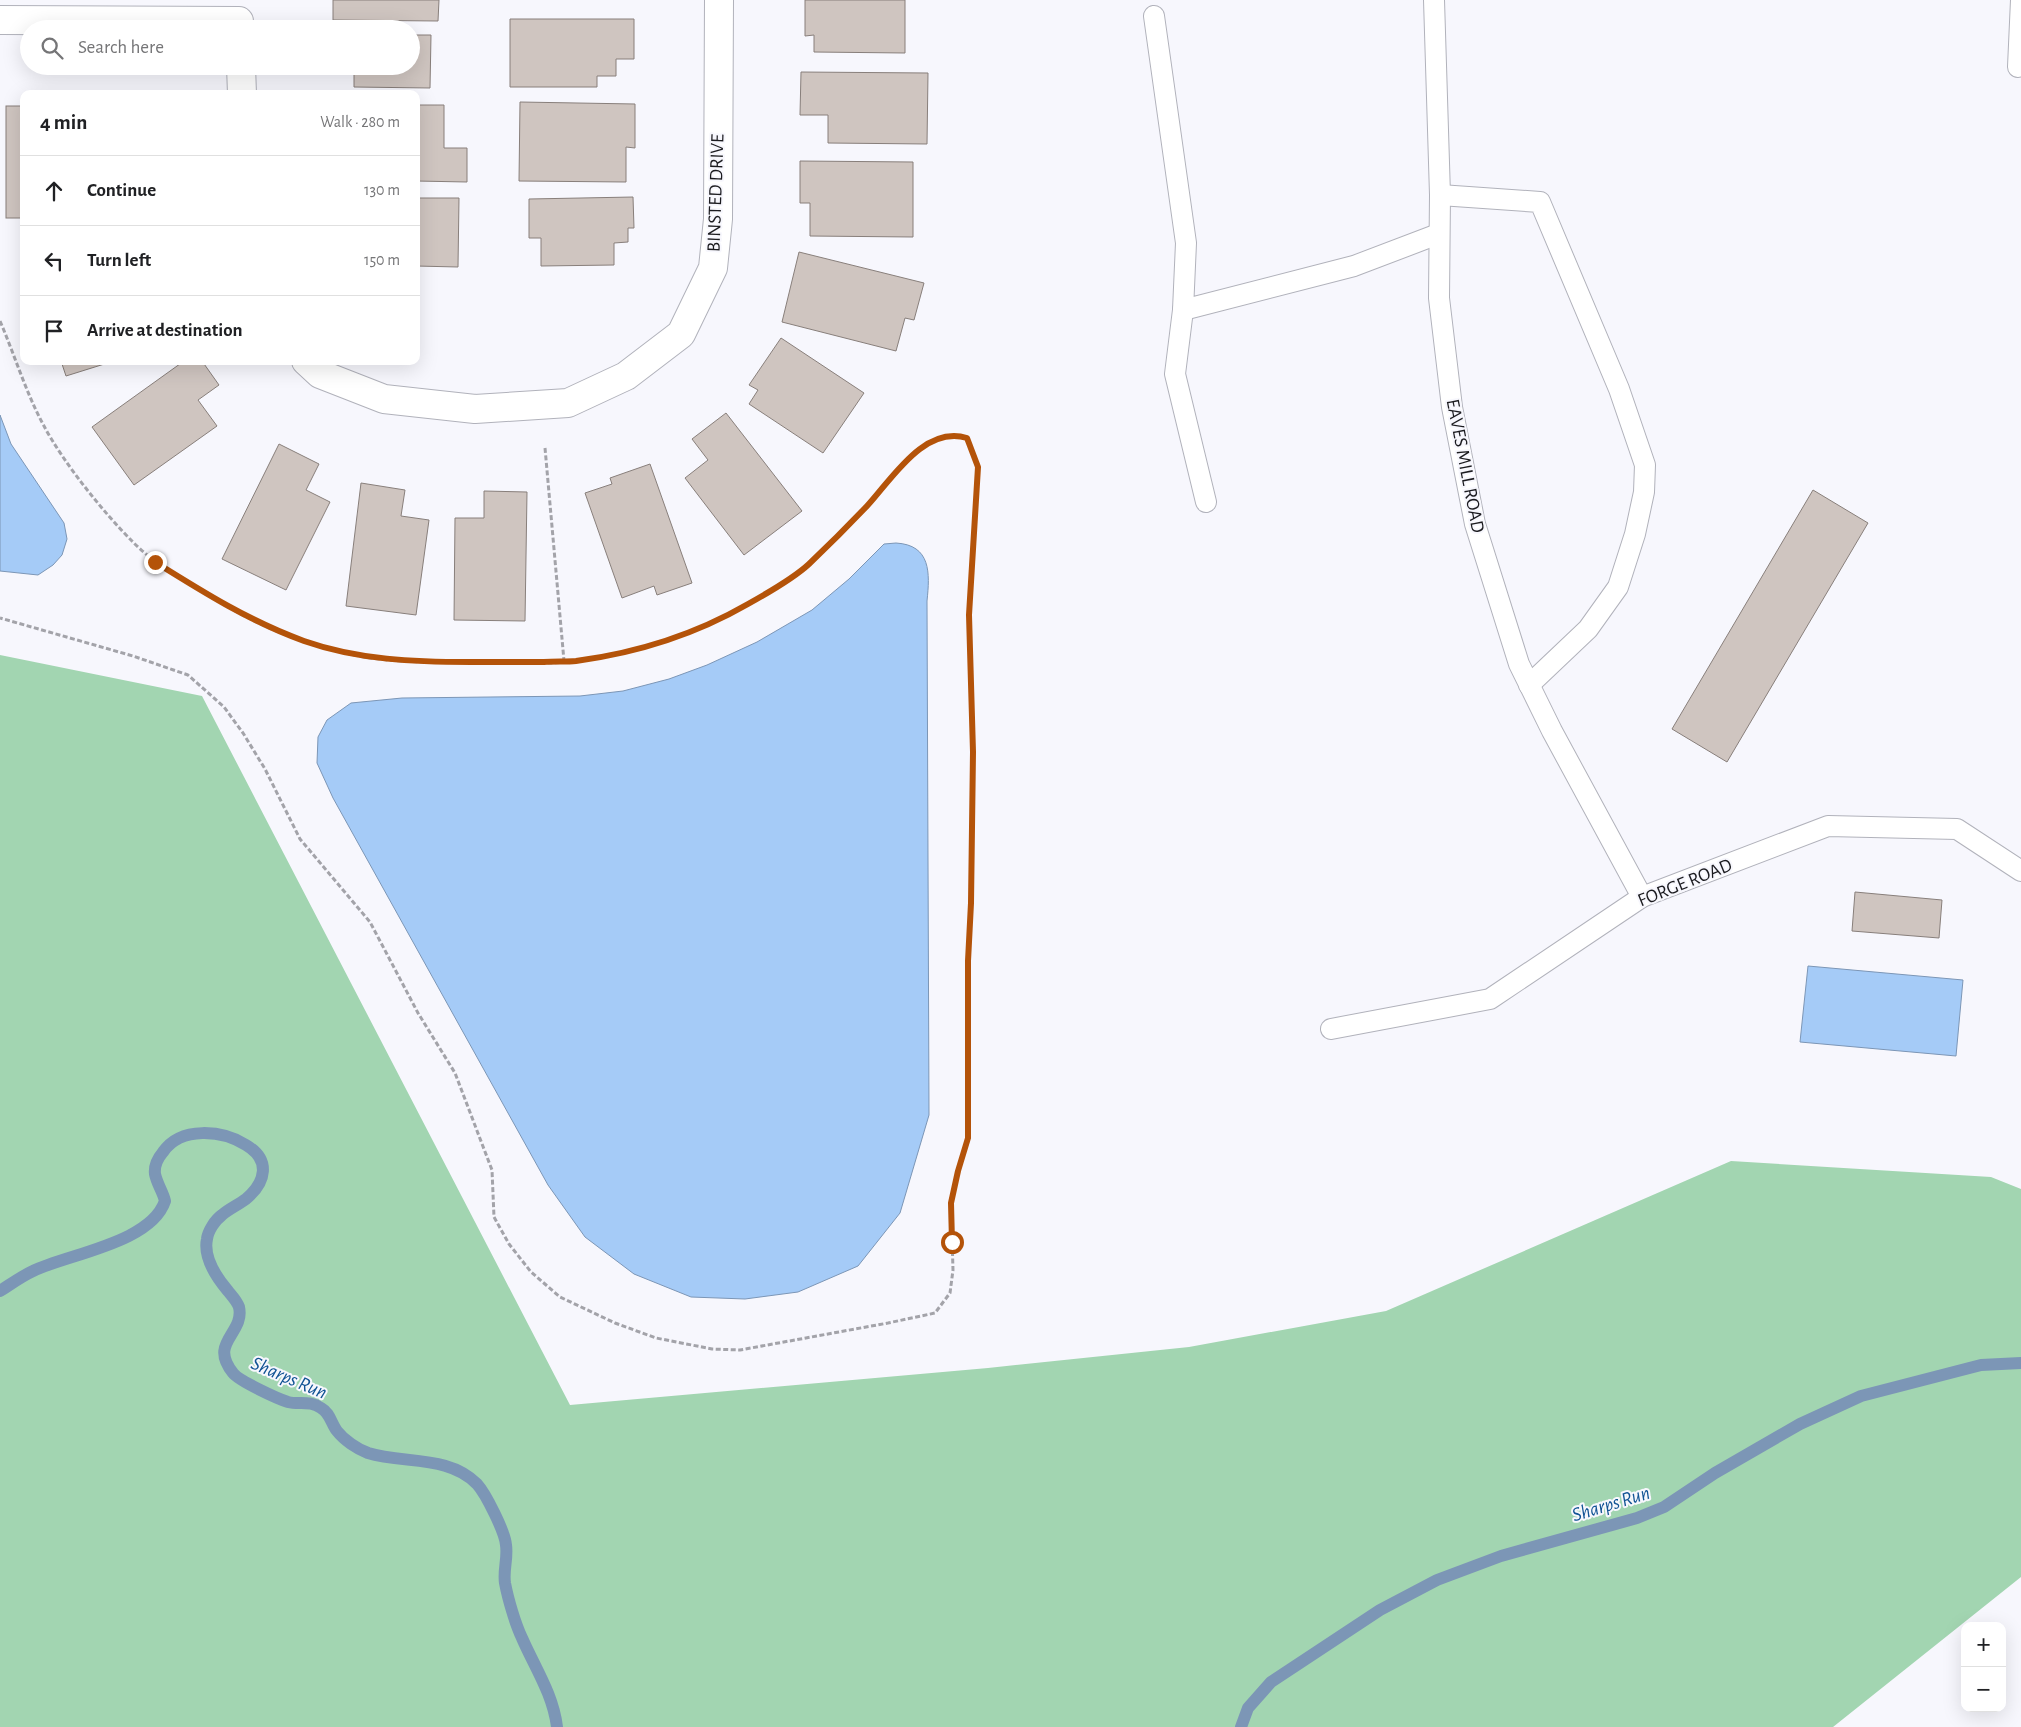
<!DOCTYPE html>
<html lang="en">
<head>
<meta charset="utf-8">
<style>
  :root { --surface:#fff; --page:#f2f2f2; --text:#202124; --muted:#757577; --line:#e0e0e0 }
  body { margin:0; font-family:"Alegreya Sans",sans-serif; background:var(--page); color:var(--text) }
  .controls { position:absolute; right:15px; bottom:15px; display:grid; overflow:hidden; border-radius:10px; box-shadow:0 5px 20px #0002 }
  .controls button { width:45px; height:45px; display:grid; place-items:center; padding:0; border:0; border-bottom:1px solid var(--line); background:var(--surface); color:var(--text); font:25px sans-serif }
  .stop { position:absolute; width:15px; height:15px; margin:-11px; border:4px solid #b45309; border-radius:50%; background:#fff }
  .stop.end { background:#b45309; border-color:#fff; box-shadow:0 1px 5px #0008 }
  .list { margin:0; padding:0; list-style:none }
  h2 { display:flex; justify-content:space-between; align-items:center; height:65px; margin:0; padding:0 20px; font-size:21px }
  h2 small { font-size:16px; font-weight:400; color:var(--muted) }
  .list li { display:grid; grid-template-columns:32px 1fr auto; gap:15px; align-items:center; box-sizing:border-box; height:70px; padding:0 20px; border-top:1px solid var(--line) }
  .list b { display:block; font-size:19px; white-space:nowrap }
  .list em { font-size:16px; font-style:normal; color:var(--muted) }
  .icon { flex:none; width:28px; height:28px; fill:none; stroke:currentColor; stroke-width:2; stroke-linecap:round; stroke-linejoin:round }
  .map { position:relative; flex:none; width:2021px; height:1727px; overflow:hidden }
  .search { position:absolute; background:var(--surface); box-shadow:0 5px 20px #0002; left:20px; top:20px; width:400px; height:55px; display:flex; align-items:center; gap:12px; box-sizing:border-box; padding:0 18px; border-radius:28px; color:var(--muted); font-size:19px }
  .panel { position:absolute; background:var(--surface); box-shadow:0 5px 20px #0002; left:20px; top:90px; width:400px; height:275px; border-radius:10px }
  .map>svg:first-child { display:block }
</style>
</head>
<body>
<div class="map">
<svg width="2021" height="1727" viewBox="0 0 2021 1727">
  <rect width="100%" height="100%" fill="#f7f7fd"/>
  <polygon fill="#a2d5b1" points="0,655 202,696 570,1405 988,1368 1189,1347 1386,1311 1731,1161 1991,1177 2021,1189 2021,1577 1833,1727 0,1727"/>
  <g fill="#a5cbf7" stroke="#7c96b6">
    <polygon points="0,415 11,444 64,523 67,539 62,555 53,565 38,575 0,571"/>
    <path d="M896,543C931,545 930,573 927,601L929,1115L900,1213L858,1266L798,1292L745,1299L691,1297L634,1274L585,1237L548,1185L333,798L317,763L318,737L327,720L351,703L402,698L580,696L623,691L669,679L707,665L757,642L812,610L849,579L884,544Z"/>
    <polygon points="1808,966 1963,980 1956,1056 1800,1042"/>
  </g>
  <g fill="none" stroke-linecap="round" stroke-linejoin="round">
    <g stroke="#7c96b6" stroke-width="12">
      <path d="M0,1291C11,1284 22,1276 33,1271C68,1254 151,1243 165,1201C163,1192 157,1184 155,1174C154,1166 158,1158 163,1152C181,1126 222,1130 246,1145C271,1160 266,1182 246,1199C238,1205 229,1209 222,1215C215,1220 208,1231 207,1239C203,1258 217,1278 228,1291C232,1296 237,1301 239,1307C245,1334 208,1342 233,1373C239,1381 278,1399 288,1402C299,1405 310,1400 321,1408C330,1413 331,1423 337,1431C344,1440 357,1449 368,1453C404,1464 449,1455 477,1484C486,1494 505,1532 506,1545C508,1558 503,1570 505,1583C508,1599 515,1623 522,1638C535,1668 553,1694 557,1727"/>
      <polyline points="1241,1727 1248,1708 1271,1682 1380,1610 1437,1580 1501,1556 1637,1518 1664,1507 1715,1473 1800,1424 1861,1396 1981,1365 2021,1363"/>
    </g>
  </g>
  <g fill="#cfc5c0" stroke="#887f7b">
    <polygon points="333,0 439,0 438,21 333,20"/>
    <polygon points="805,0 905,0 905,53 814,52 814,35 805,36"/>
    <polygon points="510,19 634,19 634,59 616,59 616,76 597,76 597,87 510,87"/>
    <polygon points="411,35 431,35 430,88 354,87 354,69 347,69 347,66 411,66"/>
    <polygon points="801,72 928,73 927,144 828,143 828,115 800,115"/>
    <polygon points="520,102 635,104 635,148 626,147 626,182 519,181"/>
    <polygon points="416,105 444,105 444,148 467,148 467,182 416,181"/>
    <rect x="6" y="106" width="18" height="112"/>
    <polygon points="800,161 913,162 913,237 810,236 810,203 800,203"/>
    <polygon points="633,197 634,228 628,228 628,242 614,243 614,265 541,266 541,238 529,238 529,199"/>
    <polygon points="416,198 459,198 458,267 416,266"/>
    <polygon points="799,252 924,283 914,320 905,318 896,351 782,322"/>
    <polygon points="781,338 864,393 823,453 749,404 758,390 749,385"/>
    <polygon points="61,361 114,361 66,376"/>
    <polygon points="184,361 202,361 219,385 198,400 217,426 134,485 92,427"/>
    <polygon points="726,413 802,511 744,555 685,478 708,460 692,439"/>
    <polygon points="279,444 319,464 306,490 330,502 286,590 222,559"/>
    <polygon points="650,464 692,583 657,595 654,586 622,598 585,493 612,484 610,478"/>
    <polygon points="361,483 405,490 401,516 429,520 416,615 346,606"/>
    <polygon points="1813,490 1868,523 1727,762 1672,729"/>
    <polygon points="484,491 527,492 525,621 454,620 455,518 484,518"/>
    <polygon points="1855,892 1942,900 1939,938 1852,931"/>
  </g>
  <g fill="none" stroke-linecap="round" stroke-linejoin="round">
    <g stroke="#b1b2bb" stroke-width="22">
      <g id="service">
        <polyline points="1434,0 1440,195 1439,298 1452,407 1475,524 1519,664 1552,731 1642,897"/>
        <polyline points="1154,16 1186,243 1183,310 1354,266 1438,234"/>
        <polyline points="2018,67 2021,0"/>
        <polyline points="1440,195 1540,202 1619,389 1645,465 1644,492 1635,534 1618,587 1588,629 1529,685"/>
        <polyline points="1183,310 1175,374 1206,502"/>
        <polyline points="1331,1029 1490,999 1642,897 1828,826 1957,829 2021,871"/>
      </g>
    </g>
    <g stroke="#b1b2bb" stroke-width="30">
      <g id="minor">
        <polyline points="0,20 239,21"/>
        <polyline points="241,66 242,94"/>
        <polyline points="306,361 320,374 384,399 475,409 568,403 626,376 681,334 713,268 718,219 719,0"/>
      </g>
    </g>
    <g stroke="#a3a3a9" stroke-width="3" stroke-dasharray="5 2.5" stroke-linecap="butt">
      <path d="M0,321C15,356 26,393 44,426C63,462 103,512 132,541C150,560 172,573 195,587C230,609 268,631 308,642C330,649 356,657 379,659C413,663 447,662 481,662C511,662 548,665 578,661C637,652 696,634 748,604C767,593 792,579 809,564C830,546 850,525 868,505C892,478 925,425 967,438L978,467L969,615L973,752L971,903L968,961L969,1138L958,1171L951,1203L953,1270L950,1293L935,1313L888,1323L740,1350L712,1349L656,1338L615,1323L560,1297L531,1272L509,1244L494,1217L492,1170L455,1073L418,1013L370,922L300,839L265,769L243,733L224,707L188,675L133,656L0,618"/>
      <polyline points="545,448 564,661"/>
    </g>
    <use href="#service" stroke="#fff" stroke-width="20"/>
    <use href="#minor" stroke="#fff" stroke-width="28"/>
  </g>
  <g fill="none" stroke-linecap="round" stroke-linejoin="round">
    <path stroke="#b45309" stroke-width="6" d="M155,562C203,592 251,622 304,641C358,660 415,662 471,662C495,662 520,662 544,662C555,661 566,662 576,661C636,653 696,634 748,604C766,594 795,577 809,564C829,545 849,525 867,506C892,479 924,425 967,438L978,467L969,615L973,752L971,903L968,961V1138L958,1171L951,1203L952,1242"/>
  </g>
  <g text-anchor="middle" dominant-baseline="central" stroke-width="4" stroke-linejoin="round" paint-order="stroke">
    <g font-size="19" fill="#1b1b1f" stroke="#f7f7fd">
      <text transform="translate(716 193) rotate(-88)">BINSTED DRIVE</text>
      <text transform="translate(1465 466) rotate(79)">EAVES MILL ROAD</text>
      <text transform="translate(1685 883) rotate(-22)">FORGE ROAD</text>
    </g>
    <g font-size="20" font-style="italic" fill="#115394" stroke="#f7f7fd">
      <text transform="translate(289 1378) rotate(23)">Sharps Run</text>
      <text transform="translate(1611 1504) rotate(-17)">Sharps Run</text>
    </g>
  </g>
</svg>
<div class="controls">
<button>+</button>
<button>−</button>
</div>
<div class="stop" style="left:952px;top:1242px"></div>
<div class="stop end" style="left:155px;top:562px"></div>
<div class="search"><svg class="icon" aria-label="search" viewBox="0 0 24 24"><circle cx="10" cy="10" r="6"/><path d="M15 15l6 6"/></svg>Search here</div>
<section class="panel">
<h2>4 min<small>Walk · 280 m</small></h2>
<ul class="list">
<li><svg class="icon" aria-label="ahead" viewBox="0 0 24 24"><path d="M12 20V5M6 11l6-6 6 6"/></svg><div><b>Continue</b></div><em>130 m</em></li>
<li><svg class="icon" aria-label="left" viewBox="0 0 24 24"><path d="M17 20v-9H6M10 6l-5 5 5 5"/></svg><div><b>Turn left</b></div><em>150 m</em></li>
<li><svg class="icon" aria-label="arrive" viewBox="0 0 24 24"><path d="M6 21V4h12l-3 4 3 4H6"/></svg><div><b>Arrive at destination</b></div></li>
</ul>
</section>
</div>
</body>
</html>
